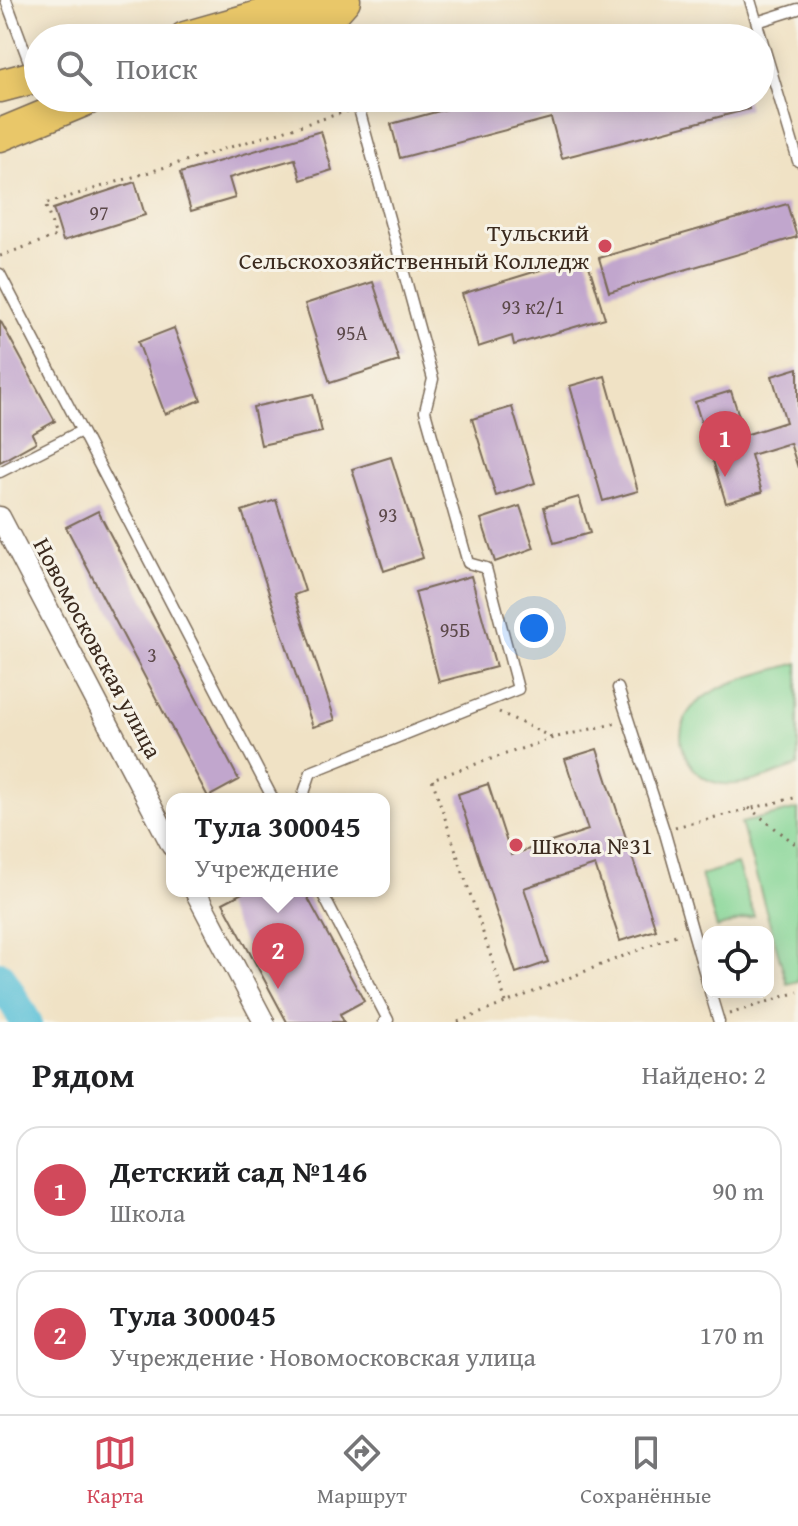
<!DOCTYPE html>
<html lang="ru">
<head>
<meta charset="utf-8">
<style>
  :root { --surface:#fff; --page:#f2f2f2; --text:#202124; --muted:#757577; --line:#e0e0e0; --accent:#d1495b }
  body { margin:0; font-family:"Gentium Book Plus",serif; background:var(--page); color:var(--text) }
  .controls { position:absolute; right:24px; bottom:24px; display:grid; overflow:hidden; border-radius:16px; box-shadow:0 4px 20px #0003 }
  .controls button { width:72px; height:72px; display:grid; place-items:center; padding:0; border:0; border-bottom:2px solid var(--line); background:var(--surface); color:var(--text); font:40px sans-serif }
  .you { position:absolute; left:534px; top:628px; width:28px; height:28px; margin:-20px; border:6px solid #fff; border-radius:50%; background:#1a73e8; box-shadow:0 0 0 12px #1a73e833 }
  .badge { display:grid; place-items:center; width:52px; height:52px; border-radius:50%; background:var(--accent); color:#fff; font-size:26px; font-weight:700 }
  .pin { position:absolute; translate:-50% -66px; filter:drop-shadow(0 2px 4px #0008) }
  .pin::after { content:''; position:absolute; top:42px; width:28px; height:24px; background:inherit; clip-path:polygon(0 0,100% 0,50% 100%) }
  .popup { position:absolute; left:166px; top:793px; width:224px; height:104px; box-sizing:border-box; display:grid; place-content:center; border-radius:16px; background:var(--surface); filter:drop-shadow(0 2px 6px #0005); font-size:26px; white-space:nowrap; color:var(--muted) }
  .popup b { font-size:30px; color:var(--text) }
  .popup::after { content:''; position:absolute; left:50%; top:100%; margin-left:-16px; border:16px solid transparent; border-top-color:var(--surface) }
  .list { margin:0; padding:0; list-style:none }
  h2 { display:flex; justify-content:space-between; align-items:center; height:104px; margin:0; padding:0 32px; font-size:34px }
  h2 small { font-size:26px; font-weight:400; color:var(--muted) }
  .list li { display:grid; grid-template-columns:52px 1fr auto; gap:24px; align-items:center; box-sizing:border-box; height:128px; margin:0 16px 16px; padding:0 16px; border:2px solid var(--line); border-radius:24px }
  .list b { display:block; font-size:30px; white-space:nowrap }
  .list p { margin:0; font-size:26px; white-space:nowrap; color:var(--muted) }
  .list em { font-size:26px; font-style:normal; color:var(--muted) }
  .icon { flex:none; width:44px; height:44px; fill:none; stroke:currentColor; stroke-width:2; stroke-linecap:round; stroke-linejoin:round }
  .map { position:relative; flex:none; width:798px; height:1022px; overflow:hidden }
  .search { position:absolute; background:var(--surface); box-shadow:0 4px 20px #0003; left:24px; right:24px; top:24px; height:88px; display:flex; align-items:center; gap:20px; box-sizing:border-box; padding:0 28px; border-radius:44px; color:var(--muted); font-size:30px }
  .sheet { height:392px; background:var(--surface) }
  nav { display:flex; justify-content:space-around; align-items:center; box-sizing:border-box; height:112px; border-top:2px solid var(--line); background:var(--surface); font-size:22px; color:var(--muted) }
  nav a { display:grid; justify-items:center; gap:4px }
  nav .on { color:var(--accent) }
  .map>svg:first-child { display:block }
</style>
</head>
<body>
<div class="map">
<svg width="798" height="1022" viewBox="0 0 798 1022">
  <rect width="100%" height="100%" fill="#f7f3e8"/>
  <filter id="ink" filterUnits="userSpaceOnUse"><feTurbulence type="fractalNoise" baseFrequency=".0125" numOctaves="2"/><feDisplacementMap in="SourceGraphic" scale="16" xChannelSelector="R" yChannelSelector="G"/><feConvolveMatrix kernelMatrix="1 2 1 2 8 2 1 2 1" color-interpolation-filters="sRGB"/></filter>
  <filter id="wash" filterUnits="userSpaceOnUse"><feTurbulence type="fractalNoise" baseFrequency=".006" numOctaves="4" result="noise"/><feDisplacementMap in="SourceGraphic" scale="32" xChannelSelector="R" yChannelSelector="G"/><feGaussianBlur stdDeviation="1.8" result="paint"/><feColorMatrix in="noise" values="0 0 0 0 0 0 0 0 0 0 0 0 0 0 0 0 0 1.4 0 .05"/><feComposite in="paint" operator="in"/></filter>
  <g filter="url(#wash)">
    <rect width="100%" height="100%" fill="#f0e2c5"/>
    <g fill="#84d595" stroke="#60805a" stroke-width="2">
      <path d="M798,663V766C760,779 707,805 685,754C679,741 680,726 688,713C708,683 765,673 798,663Z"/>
      <polygon points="798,809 798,981 787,984 741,823"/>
      <polygon points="737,864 754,916 717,928 701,875"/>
    </g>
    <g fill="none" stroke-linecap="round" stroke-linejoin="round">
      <polyline stroke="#5bc1d8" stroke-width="32" points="0,977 26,1022"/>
    </g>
    <g id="blocks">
      <g fill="#c1a6cd">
        <polygon points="488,98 746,98 749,109 562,158 551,118 400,158 391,124"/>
        <polygon points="321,131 332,170 301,180 295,159 229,178 235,198 191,211 180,173"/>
        <polygon points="135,182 145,215 63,241 53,209"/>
        <polygon points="787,204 797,237 609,292 599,258"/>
        <polygon points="586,256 605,318 514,345 512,336 478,347 462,294"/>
        <polygon points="373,282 399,361 330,383 305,304"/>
        <polygon points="0,320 55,421 32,434 36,442 0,462"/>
        <polygon points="174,328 201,400 165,414 138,342"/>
        <polygon points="798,368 798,468 790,443 751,455 762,492 726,503 695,402 731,391 745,435 786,422 772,376"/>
        <polygon points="605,376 638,491 603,501 570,386"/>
        <polygon points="313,394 322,432 261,445 253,407"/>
        <polygon points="512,407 535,483 496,496 472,419"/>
        <polygon points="391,457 423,558 384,571 352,469"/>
        <polygon points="579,497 590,533 554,543 544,507"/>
        <polygon points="276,500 305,591 294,595 335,720 313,727 242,511"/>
        <polygon points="520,506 534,548 495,562 481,519"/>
        <polygon points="98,511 239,780 208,797 66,527"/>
        <polygon points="471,576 496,667 439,682 415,592"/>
        <polygon points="597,749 656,930 620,941 595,865 524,888 548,962 516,973 458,794 488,784 511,855 588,830 565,759"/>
        <polygon points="246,891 304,891 364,1001 340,1014 344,1022 287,1022 223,903"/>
      </g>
    </g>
  </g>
  <g filter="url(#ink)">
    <use href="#blocks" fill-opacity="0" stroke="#7a6a58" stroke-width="2"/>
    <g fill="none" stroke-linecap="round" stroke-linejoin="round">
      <g stroke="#7a6a58" stroke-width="13">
        <g id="lane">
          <polyline points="6,0 34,75"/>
          <polyline points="750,0 798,161"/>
          <polyline points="334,17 340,38"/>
          <polyline points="757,22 798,9"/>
          <polyline points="0,274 273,799"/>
          <polyline points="0,472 81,431"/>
          <polyline points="618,688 664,830 708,985"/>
          <polyline points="302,799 311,772 518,689 486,568 468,563 425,411 433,379 356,98"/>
          <polyline points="321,891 388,1020 384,1022"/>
          <polyline points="710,992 719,1022"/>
        </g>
      </g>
      <g stroke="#7a6a58" stroke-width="23">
        <g id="street">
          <polyline points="0,517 172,846"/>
          <polyline points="195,891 264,1022"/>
        </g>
      </g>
      <g stroke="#7a6a58" stroke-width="35">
        <g id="primary">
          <polyline points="185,38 319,0"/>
          <path d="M274,38C303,30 325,24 344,0"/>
          <polyline points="0,86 38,76"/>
          <polyline points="0,135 89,98"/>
        </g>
      </g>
      <g stroke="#7a6a58" stroke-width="3" stroke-dasharray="2 6" stroke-linecap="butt">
        <polyline points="0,256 56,236 45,204 348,111"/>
        <polyline points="499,712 553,738"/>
        <polyline points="749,808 798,846"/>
        <polyline points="675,827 798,797"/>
        <polyline points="506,1002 432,779 553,738 617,723"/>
        <polyline points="729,1014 798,992"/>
        <polyline points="458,1022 681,933"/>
      </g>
      <use href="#lane" stroke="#fff" stroke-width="10"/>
      <use href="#street" stroke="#fff" stroke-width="20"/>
      <use href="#primary" stroke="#e9c769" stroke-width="32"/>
    </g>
  </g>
  <g fill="#d1495b" stroke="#f7f3e8" stroke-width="3">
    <circle cx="605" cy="246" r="8"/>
    <circle cx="516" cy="845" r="8"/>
  </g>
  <g text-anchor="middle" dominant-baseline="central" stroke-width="6" stroke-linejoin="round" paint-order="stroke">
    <g font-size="20" fill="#5c494a">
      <text x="99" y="212">97</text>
      <text x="533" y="306">93 к2/1</text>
      <text x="352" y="332">95А</text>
      <text x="388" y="514">93</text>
      <text x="455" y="629">95Б</text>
      <text x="152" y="654">3</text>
    </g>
    <g font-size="24" fill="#3b2a1e" stroke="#f7f3e8" text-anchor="end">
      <text x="589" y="232">Тульский<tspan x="589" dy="28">Сельскохозяйственный Колледж</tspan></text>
      <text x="532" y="845" text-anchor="start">Школа №31</text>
    </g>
    <g font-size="24" fill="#3b2a1e" stroke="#f7f3e8">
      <text transform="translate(98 648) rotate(62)">Новомосковская улица</text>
    </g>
  </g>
</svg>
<div class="controls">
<button><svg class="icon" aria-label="locate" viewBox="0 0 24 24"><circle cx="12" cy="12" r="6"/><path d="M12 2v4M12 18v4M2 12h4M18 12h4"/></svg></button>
</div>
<div class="you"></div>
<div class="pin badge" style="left:725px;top:477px">1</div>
<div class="pin badge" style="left:278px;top:989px">2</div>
<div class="popup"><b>Тула 300045</b>Учреждение</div>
<div class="search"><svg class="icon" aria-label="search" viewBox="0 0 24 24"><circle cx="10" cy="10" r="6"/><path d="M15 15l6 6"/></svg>Поиск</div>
</div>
<section class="sheet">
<h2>Рядом<small>Найдено: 2</small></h2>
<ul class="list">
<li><span class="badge">1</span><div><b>Детский сад №146</b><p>Школа</p></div><em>90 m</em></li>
<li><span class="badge">2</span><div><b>Тула 300045</b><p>Учреждение · Новомосковская улица</p></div><em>170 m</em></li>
</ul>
</section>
<nav>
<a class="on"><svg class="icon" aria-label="map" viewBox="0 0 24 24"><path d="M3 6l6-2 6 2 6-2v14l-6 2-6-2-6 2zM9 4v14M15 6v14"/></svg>Карта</a>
<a><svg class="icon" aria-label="directions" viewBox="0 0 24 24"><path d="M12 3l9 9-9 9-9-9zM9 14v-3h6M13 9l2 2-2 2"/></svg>Маршрут</a>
<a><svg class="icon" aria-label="saved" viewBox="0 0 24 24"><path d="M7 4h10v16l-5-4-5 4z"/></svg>Сохранённые</a>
</nav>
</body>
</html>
